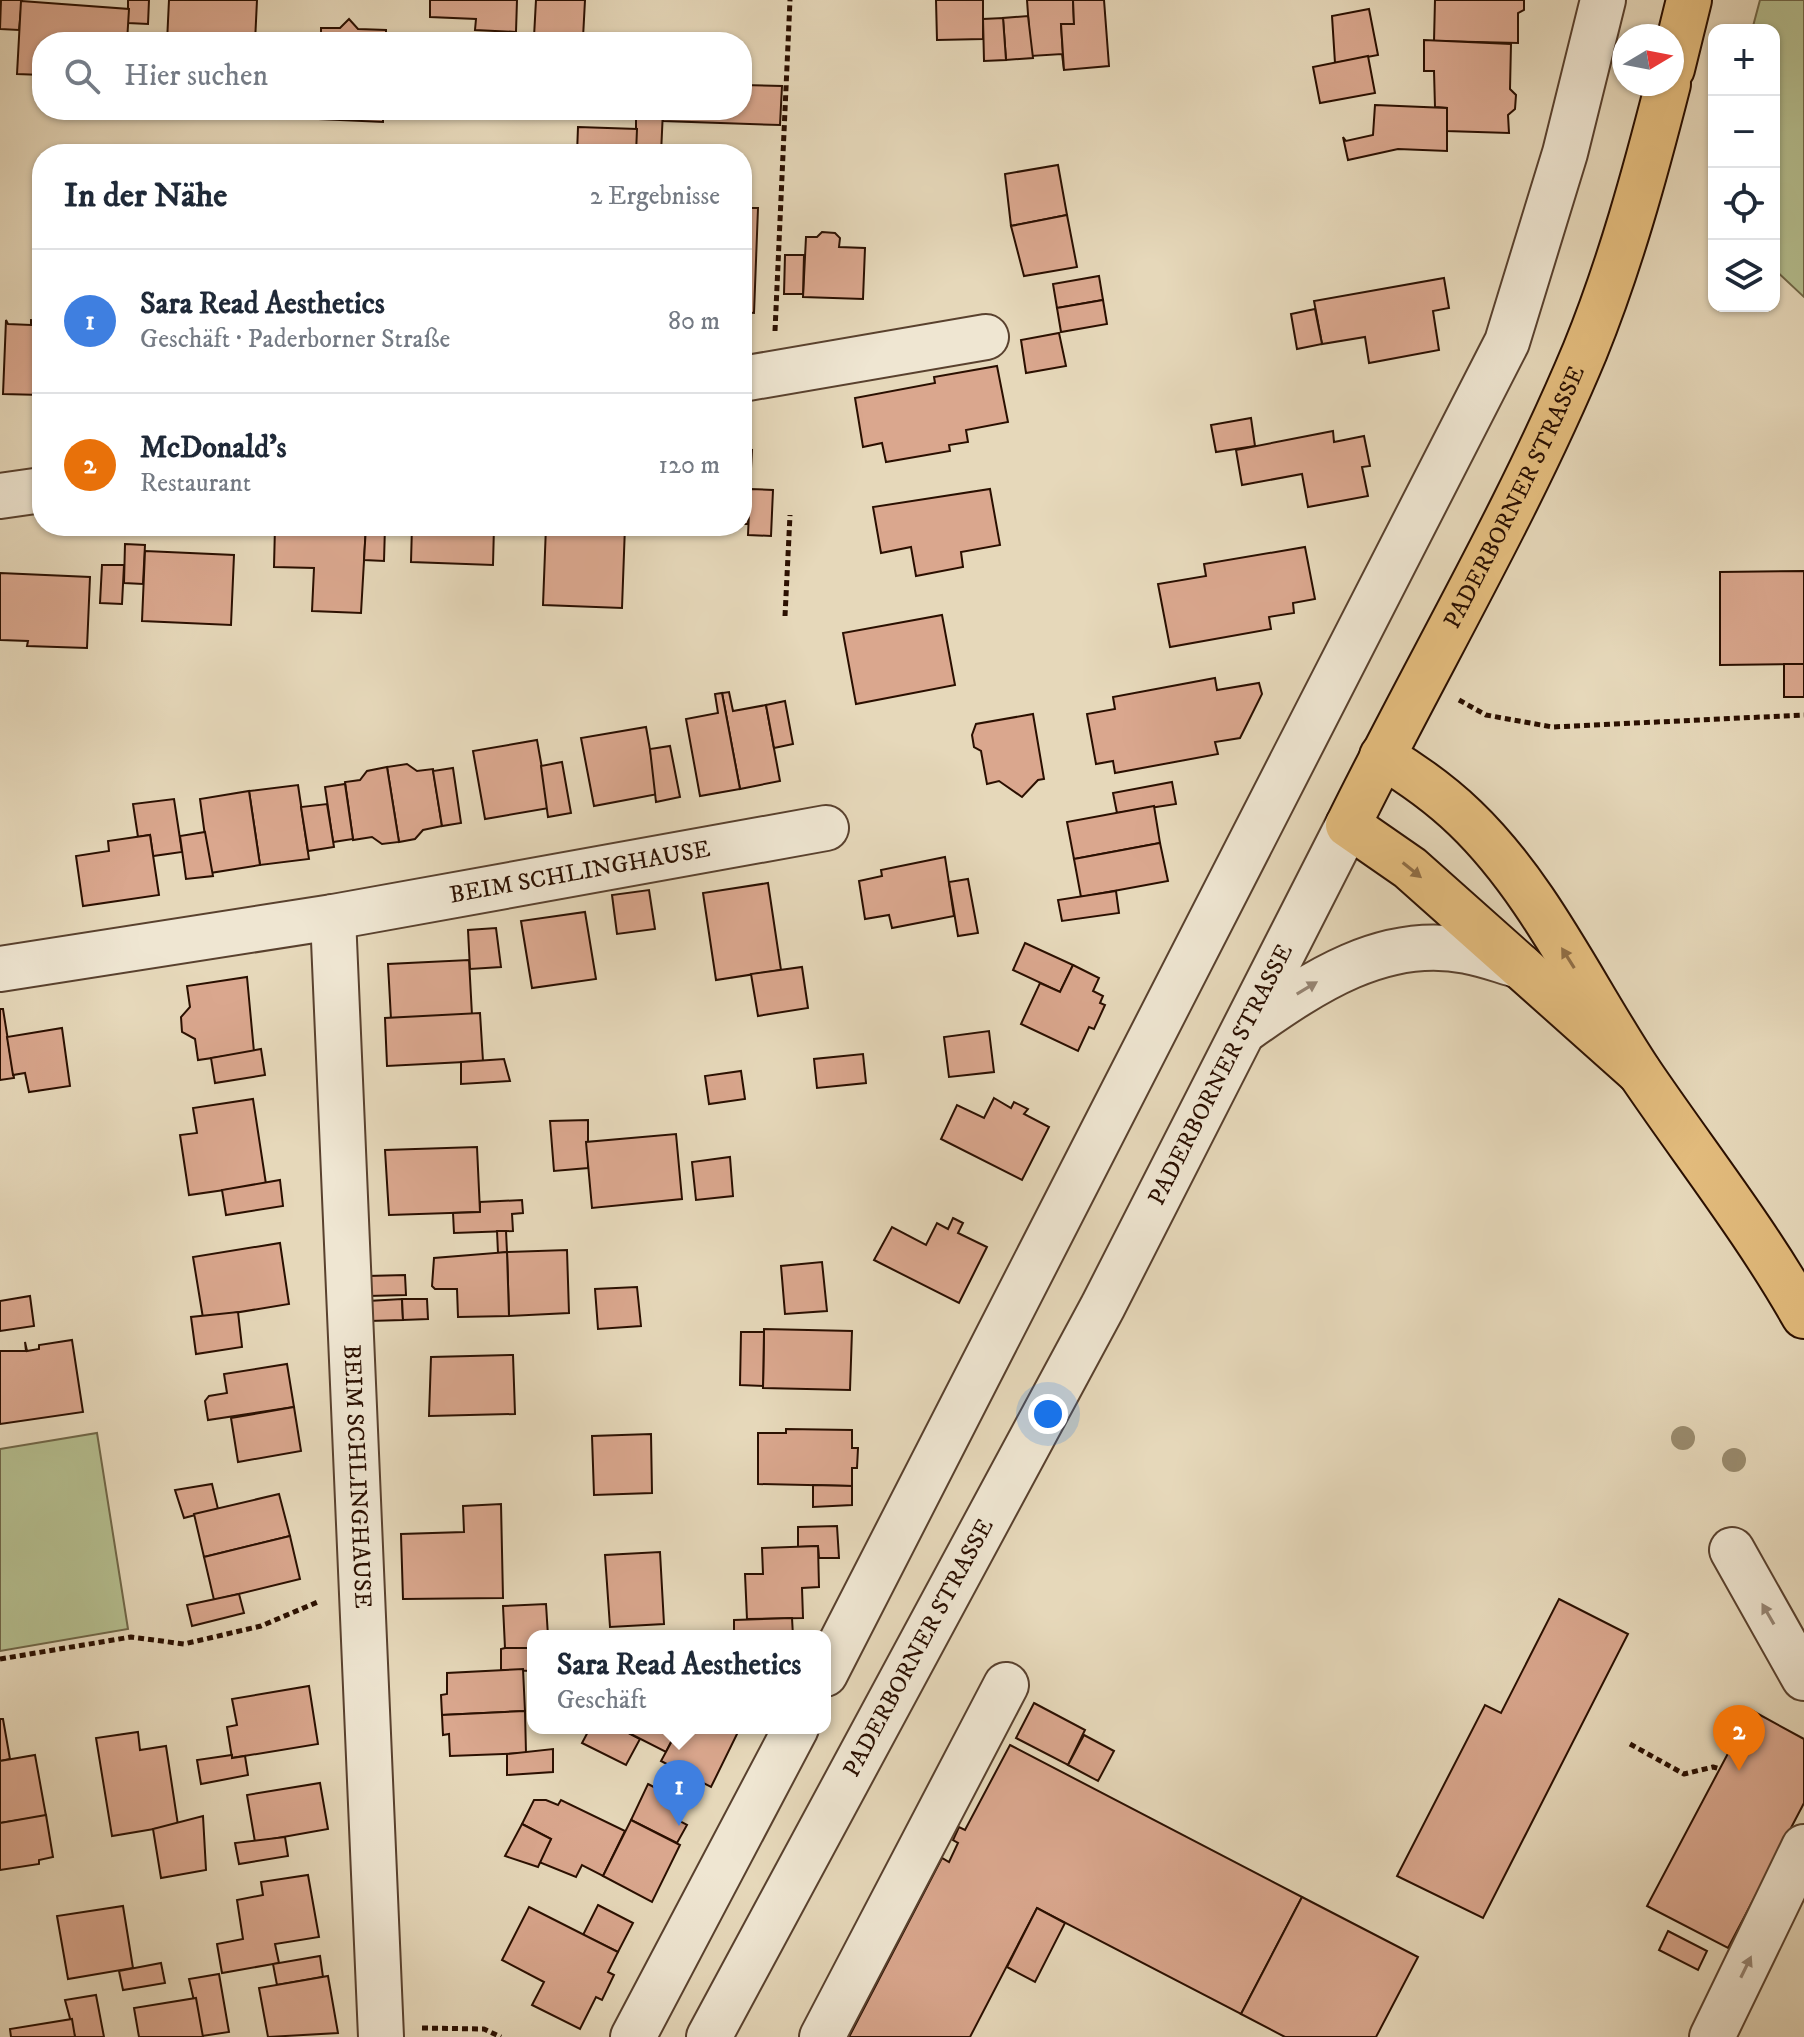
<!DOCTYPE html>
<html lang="de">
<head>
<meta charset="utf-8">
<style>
  :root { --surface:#fff; --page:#f6f6f7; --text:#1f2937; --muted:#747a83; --line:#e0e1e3; --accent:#0b8043 }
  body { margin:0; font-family:"IM FELL DW Pica",serif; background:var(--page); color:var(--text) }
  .controls { position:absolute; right:24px; top:24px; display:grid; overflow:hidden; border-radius:16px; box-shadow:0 2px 6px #0004 }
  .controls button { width:72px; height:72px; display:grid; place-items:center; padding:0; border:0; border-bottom:2px solid var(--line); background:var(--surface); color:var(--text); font:40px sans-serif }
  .compass { position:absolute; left:1612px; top:24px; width:72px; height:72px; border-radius:50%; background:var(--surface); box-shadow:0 2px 6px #0004; rotate:80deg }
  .you { position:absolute; left:1048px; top:1414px; width:28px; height:28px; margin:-20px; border:6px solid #fff; border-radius:50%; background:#1a73e8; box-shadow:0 0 0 12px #1a73e833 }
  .badge { display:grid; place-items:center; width:52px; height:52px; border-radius:50%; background:var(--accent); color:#fff; font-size:26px; font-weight:700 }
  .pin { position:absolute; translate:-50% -66px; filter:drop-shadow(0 2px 4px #0008) }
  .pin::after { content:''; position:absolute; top:42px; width:28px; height:24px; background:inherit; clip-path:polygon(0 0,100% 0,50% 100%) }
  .popup { position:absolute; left:527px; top:1630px; width:304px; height:104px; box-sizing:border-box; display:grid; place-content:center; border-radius:16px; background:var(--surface); filter:drop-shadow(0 2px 6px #0005); font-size:26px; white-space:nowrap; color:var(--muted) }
  .popup b { font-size:30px; color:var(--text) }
  .popup::after { content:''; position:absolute; left:50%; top:100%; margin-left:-16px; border:16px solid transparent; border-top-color:var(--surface) }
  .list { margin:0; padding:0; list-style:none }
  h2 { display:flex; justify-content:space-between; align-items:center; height:104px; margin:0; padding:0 32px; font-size:34px }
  h2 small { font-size:26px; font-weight:400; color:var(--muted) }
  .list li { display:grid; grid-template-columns:52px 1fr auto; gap:24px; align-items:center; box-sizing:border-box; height:144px; padding:0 32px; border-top:2px solid var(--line) }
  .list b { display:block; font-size:30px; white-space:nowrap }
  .list p { margin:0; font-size:26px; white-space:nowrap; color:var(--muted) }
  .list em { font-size:26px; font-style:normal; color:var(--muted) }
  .icon { flex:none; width:44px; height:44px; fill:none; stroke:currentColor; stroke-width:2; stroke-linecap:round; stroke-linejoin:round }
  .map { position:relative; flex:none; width:1804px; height:2037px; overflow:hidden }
  .search { position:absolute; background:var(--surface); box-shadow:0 2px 6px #0004; left:32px; top:32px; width:720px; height:88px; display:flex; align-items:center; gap:20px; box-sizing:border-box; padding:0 28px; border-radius:32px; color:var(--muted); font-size:30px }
  .panel { position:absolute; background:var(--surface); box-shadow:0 2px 6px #0004; left:32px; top:144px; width:720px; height:392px; border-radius:32px }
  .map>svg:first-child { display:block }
</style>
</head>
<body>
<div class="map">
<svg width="1804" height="2037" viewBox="0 0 1804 2037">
  <rect width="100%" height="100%" fill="#e6d8ba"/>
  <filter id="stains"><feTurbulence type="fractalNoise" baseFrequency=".0025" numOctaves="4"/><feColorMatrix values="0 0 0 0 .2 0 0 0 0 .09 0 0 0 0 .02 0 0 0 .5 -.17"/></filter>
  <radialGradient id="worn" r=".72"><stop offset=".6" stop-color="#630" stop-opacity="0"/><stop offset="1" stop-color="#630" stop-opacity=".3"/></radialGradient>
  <g fill="#b5bf90" stroke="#706748" stroke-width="2">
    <polygon points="1760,0 1804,0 1804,297 1774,269 1774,30 1752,30"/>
    <polygon points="97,1433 128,1629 0,1651 0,1449"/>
  </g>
  <g fill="#daa78e" stroke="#2a0f00" stroke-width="2">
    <polygon points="1,0 22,0 19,30 0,29"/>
    <polygon points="128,0 149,0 148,24 128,23"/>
    <polygon points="169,0 257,0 255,42 167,42"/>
    <polygon points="430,0 517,0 516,32 475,30 476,19 430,17"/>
    <polygon points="536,0 585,0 583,38 534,37"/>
    <polygon points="936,0 983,0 983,39 937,40"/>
    <polygon points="1027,0 1073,0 1074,24 1061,24 1064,70 1062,54 1031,56"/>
    <polygon points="1073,0 1104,0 1109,66 1064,70 1061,24 1074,24"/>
    <polygon points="1435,0 1524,0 1524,10 1518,13 1518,43 1434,41"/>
    <polygon points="21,1 129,9 127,42 42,42 42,75 17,74"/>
    <polygon points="1369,9 1378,55 1335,63 1332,16"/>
    <polygon points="1028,16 1033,58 1006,60 1003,18"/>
    <polygon points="1003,18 1006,60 984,61 983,19"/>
    <polygon points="349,19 358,29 386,30 386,42 294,42 295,36 321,37 321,28 340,28"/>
    <polygon points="1424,40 1511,44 1510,89 1516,95 1515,109 1508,115 1509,133 1446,131 1447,108 1435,107 1434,71 1424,71"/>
    <polygon points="1368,56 1375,93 1320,103 1313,67"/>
    <polygon points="742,85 782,86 780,125 663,121 663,110 742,110"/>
    <polygon points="1375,105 1447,108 1447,151 1398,149 1348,160 1343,137 1346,141 1373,135"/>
    <polygon points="297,110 383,110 383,122 297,118"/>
    <polygon points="636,110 663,110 661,154 636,154"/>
    <polygon points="578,127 637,129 636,154 577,154"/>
    <polygon points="1058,165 1067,215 1011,226 1005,174"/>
    <polygon points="742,208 758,208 754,313 742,312"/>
    <polygon points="1067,215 1077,267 1024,276 1011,226"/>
    <polygon points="822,232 835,233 840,238 839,247 865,248 863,299 803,297 806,237 817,237"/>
    <polygon points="785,255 804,255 803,294 784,294"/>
    <polygon points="1099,276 1103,300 1057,308 1053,284"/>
    <polygon points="1444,278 1449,308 1433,311 1439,350 1369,363 1365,337 1322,344 1314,301"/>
    <polygon points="1103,300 1107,324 1061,332 1057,308"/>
    <polygon points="1315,309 1322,344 1297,349 1291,314"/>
    <polygon points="6,320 8,324 31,325 31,320 42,321 42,395 3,394"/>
    <polygon points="1059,333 1066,366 1026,373 1021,340"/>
    <polygon points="997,366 1008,422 966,430 968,442 949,445 950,451 886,462 882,443 863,447 855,398 935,383 934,377"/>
    <polygon points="1251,418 1255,446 1216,452 1211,425"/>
    <polygon points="1333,431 1334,442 1364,436 1370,466 1362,467 1368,496 1308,507 1302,474 1242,485 1236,450"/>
    <polygon points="742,449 752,450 748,524 742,524"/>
    <polygon points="750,489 773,490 771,536 748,535"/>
    <polygon points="990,489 1000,545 961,552 963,567 916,576 911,547 881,553 873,507"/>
    <polygon points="275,526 366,526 361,613 312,611 314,568 274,567"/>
    <polygon points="366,526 385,526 384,561 364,560"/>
    <polygon points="412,526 494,526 493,565 411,562"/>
    <polygon points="546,526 625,526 622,608 543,605"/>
    <polygon points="125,544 145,545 143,584 124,583"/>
    <polygon points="1305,547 1315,599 1293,603 1294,613 1269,617 1271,629 1170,647 1158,584 1206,576 1204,564"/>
    <polygon points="145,551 234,555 231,625 142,621"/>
    <polygon points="102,565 124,565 122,604 100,603"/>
    <polygon points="1804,571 1804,664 1720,665 1720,572"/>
    <polygon points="0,573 90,577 87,648 27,646 28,641 0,640"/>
    <polygon points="942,615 955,685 856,704 843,633"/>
    <rect x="1784" y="664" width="20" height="33"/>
    <polygon points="1215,678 1217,690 1259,683 1262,694 1240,738 1215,742 1218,754 1115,773 1113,761 1096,764 1087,714 1115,709 1113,697"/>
    <polygon points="729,692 733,711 766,705 780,781 740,789 722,693"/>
    <polygon points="722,693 740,789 700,796 686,719 718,713 715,694"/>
    <polygon points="785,701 793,744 774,748 766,705"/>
    <polygon points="1033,714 1044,779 1038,780 1022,797 999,781 987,784 981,751 974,747 972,735 976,724"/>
    <polygon points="646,727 658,794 594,806 581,738"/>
    <polygon points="537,740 549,808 485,819 473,751"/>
    <polygon points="670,746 680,797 656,802 650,749"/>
    <polygon points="562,762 571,813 548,817 541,766"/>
    <polygon points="407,764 417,771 433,769 442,826 423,830 415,839 399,842 387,767"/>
    <polygon points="387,767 399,842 382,844 372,837 353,840 345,782 360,780 367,771"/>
    <polygon points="453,768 461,823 442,826 433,771"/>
    <polygon points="1172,782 1176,804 1117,813 1113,793"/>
    <polygon points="345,784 353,839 333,842 325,787"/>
    <polygon points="298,785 309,859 260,865 249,791"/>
    <polygon points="249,791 260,865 210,873 200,799"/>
    <polygon points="174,799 182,852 153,856 150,835 138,837 133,804"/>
    <polygon points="327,804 334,847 308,851 301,807"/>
    <polygon points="1154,806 1160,843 1074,859 1067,822"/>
    <polygon points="205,832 213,876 186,879 180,836"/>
    <polygon points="150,835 159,895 83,906 76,856 109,851 108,841"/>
    <polygon points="1160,843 1168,881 1081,897 1074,859"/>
    <polygon points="945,857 954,916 892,928 889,915 865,919 859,881 882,876 881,870"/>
    <polygon points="968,879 978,933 958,936 949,882"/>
    <polygon points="768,883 781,970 716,980 703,893"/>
    <polygon points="649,890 655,929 617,934 612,895"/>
    <polygon points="1116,891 1119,913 1062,921 1058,900"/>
    <polygon points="585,912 596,979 532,988 521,921"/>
    <polygon points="496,928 501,967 470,969 468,930"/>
    <polygon points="1025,943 1073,965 1060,992 1013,970"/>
    <polygon points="469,960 472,1015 391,1019 388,964"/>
    <polygon points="1073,965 1099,978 1093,991 1103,996 1100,1003 1105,1005 1094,1029 1089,1027 1078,1051 1021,1024 1040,983 1060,992"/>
    <polygon points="802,967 808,1008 758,1016 751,974"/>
    <polygon points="247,977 254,1052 198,1060 195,1039 182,1032 181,1017 190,1007 187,986"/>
    <polygon points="0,1009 3,1009 14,1078 0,1080"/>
    <polygon points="480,1013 483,1061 387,1066 385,1018"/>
    <polygon points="62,1028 70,1086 29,1092 25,1073 13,1075 7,1037"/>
    <polygon points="989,1031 994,1072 949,1077 944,1037"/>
    <polygon points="261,1049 265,1075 215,1083 211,1058"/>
    <polygon points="863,1054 866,1083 817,1088 814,1059"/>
    <polygon points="504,1059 510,1081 461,1084 461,1062"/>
    <polygon points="741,1071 745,1099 709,1104 705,1076"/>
    <polygon points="994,1098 1011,1108 1014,1102 1028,1109 1024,1114 1049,1127 1022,1180 941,1139 957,1105 984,1118"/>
    <polygon points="253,1099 266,1184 189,1195 180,1135 197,1133 193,1108"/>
    <polygon points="588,1120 588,1168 554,1171 550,1121"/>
    <polygon points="676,1134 682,1199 592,1208 586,1142"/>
    <polygon points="477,1147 480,1212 389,1215 385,1150"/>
    <polygon points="730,1157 733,1196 696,1200 692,1162"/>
    <polygon points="280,1180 283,1206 226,1215 222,1190"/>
    <polygon points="522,1200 523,1213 512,1214 513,1231 454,1233 453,1213 480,1212 480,1202"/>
    <polygon points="953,1218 963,1223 958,1233 987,1247 959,1303 874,1260 892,1227 926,1245 937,1223 948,1229"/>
    <polygon points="497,1231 506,1231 507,1252 498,1253"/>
    <polygon points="280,1243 289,1304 203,1318 193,1257"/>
    <polygon points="567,1250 569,1313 509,1316 507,1252"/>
    <polygon points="507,1252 509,1316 458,1317 457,1289 435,1289 432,1286 434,1258"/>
    <polygon points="822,1262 827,1311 785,1314 781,1266"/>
    <polygon points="405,1275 406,1295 368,1296 367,1276"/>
    <polygon points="637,1287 641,1326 598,1329 595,1289"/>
    <polygon points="30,1296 34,1326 0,1331 0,1301"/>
    <polygon points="402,1299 403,1320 369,1321 368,1301"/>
    <polygon points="402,1299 427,1299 428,1319 403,1320"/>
    <polygon points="238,1312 242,1347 196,1354 191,1317"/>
    <polygon points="764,1329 852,1331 850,1390 763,1388"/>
    <polygon points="741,1332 764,1332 763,1386 740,1385"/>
    <polygon points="72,1340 83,1412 0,1424 0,1351 26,1351 25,1342 27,1351 39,1349 39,1345"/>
    <polygon points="513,1355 515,1414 429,1416 431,1357"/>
    <polygon points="287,1364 294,1407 208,1420 205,1401 209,1396 227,1393 224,1374"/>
    <polygon points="294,1407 301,1451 238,1462 231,1418"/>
    <polygon points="786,1429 852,1430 852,1448 858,1448 857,1468 852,1468 852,1486 758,1484 758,1433 786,1433"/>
    <polygon points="651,1434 652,1493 594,1495 592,1436"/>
    <polygon points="212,1484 218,1509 184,1518 175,1490"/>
    <polygon points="813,1485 852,1486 852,1505 813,1507"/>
    <polygon points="279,1494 290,1536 204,1557 194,1514"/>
    <polygon points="501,1504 503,1598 403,1599 401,1534 464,1532 463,1506"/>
    <polygon points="837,1526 839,1558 819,1558 818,1546 798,1547 798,1527"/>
    <polygon points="290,1536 300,1579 214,1600 204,1557"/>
    <polygon points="818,1546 819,1587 802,1588 803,1618 747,1619 745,1574 763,1574 762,1548"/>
    <polygon points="660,1552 664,1624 610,1627 605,1555"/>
    <polygon points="239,1594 244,1613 192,1626 187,1605"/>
    <polygon points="1559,1599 1628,1634 1483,1918 1397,1876 1485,1705 1501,1713"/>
    <polygon points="546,1604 548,1636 533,1636 533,1648 505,1648 503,1606"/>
    <polygon points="792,1618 793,1636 734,1636 734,1620"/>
    <polygon points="505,1648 533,1648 533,1671 501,1670 501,1649"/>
    <polygon points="523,1669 525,1711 442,1715 441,1695 447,1694 447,1673"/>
    <polygon points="309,1686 318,1744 232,1758 227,1727 237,1725 232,1699"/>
    <polygon points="1034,1703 1085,1730 1068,1765 1016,1738"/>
    <polygon points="1751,1710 1804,1739 1804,1803 1728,1948 1647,1906"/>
    <polygon points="525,1711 526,1753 450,1756 449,1734 443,1735 442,1715"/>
    <polygon points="0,1719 3,1719 10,1759 0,1761"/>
    <polygon points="590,1728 619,1728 640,1739 626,1765 582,1743"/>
    <polygon points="619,1728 678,1728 666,1752"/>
    <polygon points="679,1728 739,1730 711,1787 661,1761"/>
    <polygon points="138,1732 140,1750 166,1746 178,1825 112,1836 96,1738"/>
    <polygon points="1084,1735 1114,1751 1098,1781 1068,1765"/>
    <polygon points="1010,1745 1302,1897 1241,2014 1037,1908 970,2037 849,2037 942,1858 949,1862 958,1843 953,1840 959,1827 965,1830"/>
    <polygon points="553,1749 553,1772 507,1775 507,1754"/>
    <polygon points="35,1755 46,1816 0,1823 0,1761"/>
    <polygon points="232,1755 232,1758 245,1756 248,1775 201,1784 197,1760"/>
    <polygon points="320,1783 328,1829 255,1842 247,1795"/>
    <polygon points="648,1784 687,1804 678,1820 687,1825 677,1843 631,1820"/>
    <polygon points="534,1800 546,1800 558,1805 561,1800 625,1831 603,1876 582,1865 576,1877 539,1862 551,1839 522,1824"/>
    <polygon points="46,1815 53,1857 39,1860 39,1864 0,1870 0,1823"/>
    <polygon points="203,1816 206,1870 161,1878 153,1829"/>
    <polygon points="631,1820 680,1845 652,1902 603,1876"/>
    <polygon points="522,1824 551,1839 538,1867 505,1856"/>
    <polygon points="285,1837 288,1856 239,1864 235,1843"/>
    <polygon points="308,1875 319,1937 275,1944 279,1963 222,1973 217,1944 243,1939 237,1900 263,1895 261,1882"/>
    <polygon points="1302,1897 1418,1957 1376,2037 1285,2037 1241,2014"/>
    <polygon points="598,1905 633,1923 618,1952 583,1935"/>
    <polygon points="123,1906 133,1968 68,1979 57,1916"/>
    <polygon points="529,1907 618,1952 608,1972 614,1975 602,2000 596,1997 580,2029 532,2005 544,1982 502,1960"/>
    <polygon points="1037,1908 1065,1923 1035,1982 1007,1967"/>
    <polygon points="1668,1931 1707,1951 1698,1970 1659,1950"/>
    <polygon points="320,1956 323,1977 277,1985 273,1964"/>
    <polygon points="161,1963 165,1983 123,1990 119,1971"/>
    <polygon points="219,1974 229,2032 202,2036 189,1979"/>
    <polygon points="328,1976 338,2033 268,2037 259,1988"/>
    <polygon points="96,1995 104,2037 75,2037 65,2000"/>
    <polygon points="196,1998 203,2037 139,2037 134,2008"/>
    <polygon points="72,2019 75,2037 11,2037 10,2029"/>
  </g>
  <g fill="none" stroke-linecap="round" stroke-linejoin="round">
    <g stroke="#59412e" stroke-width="48">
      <g id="minor">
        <polyline points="742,379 986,337"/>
        <polyline points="0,496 42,490"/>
        <path id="s1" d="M333,917L381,2037"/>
        <path id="s2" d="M0,969L333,917L826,828"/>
        <path d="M1248,1028C1312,983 1384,934 1467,951C1485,954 1502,961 1520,966"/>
        <polyline points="1732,1550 1804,1678"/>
        <polyline points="825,1674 1507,342 1565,153 1603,0"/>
        <polyline points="633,2037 796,1728"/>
        <path id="s3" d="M709,2037L1103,1306L1348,825"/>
        <polyline points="822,2037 1006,1685"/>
        <polyline points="1712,2037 1804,1847"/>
      </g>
    </g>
    <g stroke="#2a0f00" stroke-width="48">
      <g id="major">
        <polyline points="1672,69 1689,0"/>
        <path d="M1382,756C1412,774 1439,793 1465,818C1539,889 1584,989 1640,1073C1695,1154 1756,1231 1804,1316"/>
        <path id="s4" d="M1639,1072L1410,868L1348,825C1426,667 1517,514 1585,351C1620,265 1645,174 1668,84"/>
      </g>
    </g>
    <g stroke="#2a0f00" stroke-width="5" stroke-dasharray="6 4" stroke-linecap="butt">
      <polyline points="775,331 790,0"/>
      <polyline points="785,616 790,515"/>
      <polyline points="1459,700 1486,715 1552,727 1804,715"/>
      <polyline points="0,1659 131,1637 184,1644 261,1626 320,1601"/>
      <polyline points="1630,1744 1684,1774 1713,1767 1720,1769"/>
      <polyline points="422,2028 484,2029 501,2037"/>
    </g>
    <use href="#minor" stroke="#efe6d2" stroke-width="44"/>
    <use href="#major" stroke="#e3bc7d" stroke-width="44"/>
  </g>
  <g fill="#9a8c6f">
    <circle cx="1683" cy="1438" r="12"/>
    <circle cx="1734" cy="1460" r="12"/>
  </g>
  <defs><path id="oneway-solid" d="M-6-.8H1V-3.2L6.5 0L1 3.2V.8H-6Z" transform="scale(2)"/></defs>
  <g fill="#906e45">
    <use href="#oneway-solid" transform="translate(1412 870) rotate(39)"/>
    <use href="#oneway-solid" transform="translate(1568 958) rotate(-122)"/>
  </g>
  <g fill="#968574">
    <use href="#oneway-solid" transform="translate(1307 988) rotate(-31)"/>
    <use href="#oneway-solid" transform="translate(1768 1614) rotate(-120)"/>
    <use href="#oneway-solid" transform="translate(1746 1967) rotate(-64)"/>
  </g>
  <g text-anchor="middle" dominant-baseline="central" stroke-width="6" stroke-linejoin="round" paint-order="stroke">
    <g font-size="24" fill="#2a0f00" stroke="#efe6d2">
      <text stroke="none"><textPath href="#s4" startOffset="750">PADERBORNER STRASSE</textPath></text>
      <text stroke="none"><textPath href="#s2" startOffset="588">BEIM SCHLINGHAUSE</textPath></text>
      <text stroke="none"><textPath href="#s3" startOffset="1090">PADERBORNER STRASSE</textPath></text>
      <text stroke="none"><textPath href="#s1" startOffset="560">BEIM SCHLINGHAUSE</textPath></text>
      <text stroke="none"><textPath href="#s3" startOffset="442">PADERBORNER STRASSE</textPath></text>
    </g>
  </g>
  <rect width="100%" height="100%" filter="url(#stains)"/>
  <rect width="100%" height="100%" fill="url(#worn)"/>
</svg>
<div class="controls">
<button>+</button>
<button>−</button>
<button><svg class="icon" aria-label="locate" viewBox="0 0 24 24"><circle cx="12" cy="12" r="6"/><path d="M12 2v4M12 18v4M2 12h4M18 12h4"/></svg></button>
<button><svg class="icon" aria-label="layers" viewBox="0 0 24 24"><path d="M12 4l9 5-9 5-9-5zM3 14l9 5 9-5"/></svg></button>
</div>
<svg class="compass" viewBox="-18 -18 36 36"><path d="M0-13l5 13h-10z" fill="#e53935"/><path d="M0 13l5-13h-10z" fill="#747a83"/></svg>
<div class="you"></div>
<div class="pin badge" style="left:679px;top:1826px;background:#3f7fe0">1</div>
<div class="popup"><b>Sara Read Aesthetics</b>Geschäft</div>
<div class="pin badge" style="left:1739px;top:1771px;background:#e8710a">2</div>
<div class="search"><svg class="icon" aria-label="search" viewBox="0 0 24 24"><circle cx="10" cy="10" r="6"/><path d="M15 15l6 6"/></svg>Hier suchen</div>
<section class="panel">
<h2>In der Nähe<small>2 Ergebnisse</small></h2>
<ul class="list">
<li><span class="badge" style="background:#3f7fe0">1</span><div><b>Sara Read Aesthetics</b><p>Geschäft · Paderborner Straße</p></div><em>80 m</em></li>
<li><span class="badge" style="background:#e8710a">2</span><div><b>McDonald's</b><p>Restaurant</p></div><em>120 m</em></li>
</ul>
</section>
</div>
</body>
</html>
